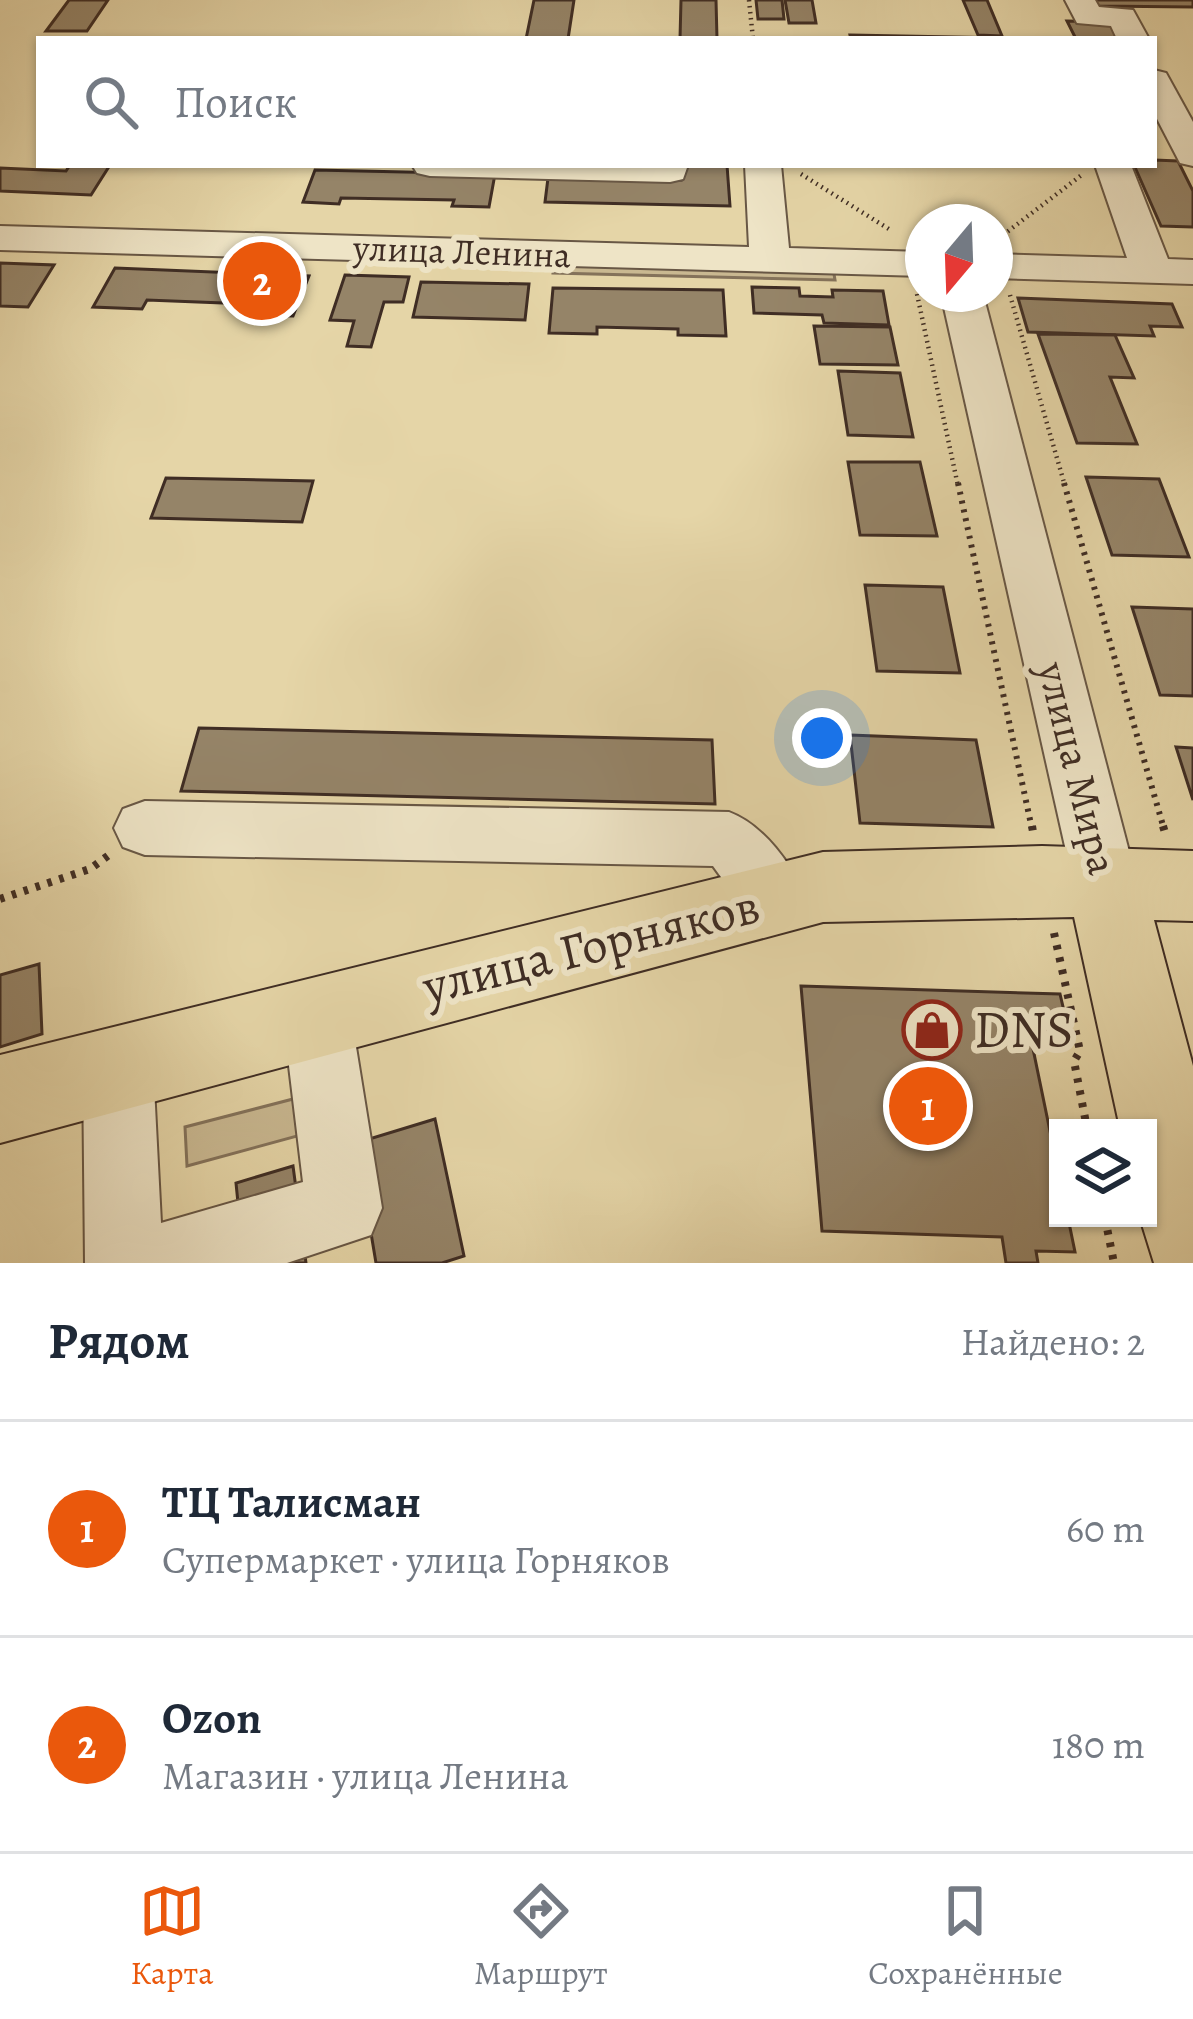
<!DOCTYPE html>
<html lang="ru">
<head>
<meta charset="utf-8">
<style>
  :root { --surface:#fff; --page:#f2f2f3; --text:#1f2937; --muted:#747a83; --line:#e0e1e3; --accent:#ea580c }
  body { margin:0; font-family:Alegreya,serif; background:var(--page); color:var(--text) }
  .controls { position:absolute; right:36px; bottom:36px; display:grid; overflow:hidden; border-radius:0px; box-shadow:0 3px 9px #0004 }
  .controls button { width:108px; height:108px; display:grid; place-items:center; padding:0; border:0; border-bottom:3px solid var(--line); background:var(--surface); color:var(--text); font:60px sans-serif }
  .compass { position:absolute; left:905px; top:204px; width:108px; height:108px; border-radius:50%; background:var(--surface); box-shadow:0 3px 9px #0004; rotate:199deg }
  .you { position:absolute; left:822px; top:738px; width:42px; height:42px; margin:-30px; border:9px solid #fff; border-radius:50%; background:#1a73e8; box-shadow:0 0 0 18px #1a73e833 }
  .badge { display:grid; place-items:center; width:78px; height:78px; border-radius:50%; background:var(--accent); color:#fff; font-size:39px; font-weight:700 }
  .pin { position:absolute; translate:-50% -50%; border:6px solid #fff; box-shadow:0 3px 12px #0006 }
  .list { margin:0; padding:0; list-style:none }
  h2 { display:flex; justify-content:space-between; align-items:center; height:156px; margin:0; padding:0 48px; font-size:51px }
  h2 small { font-size:39px; font-weight:400; color:var(--muted) }
  .list li { display:grid; grid-template-columns:78px 1fr auto; gap:36px; align-items:center; box-sizing:border-box; height:216px; padding:0 48px; border-top:3px solid var(--line) }
  .list b { display:block; font-size:45px; white-space:nowrap }
  .list p { margin:0; font-size:39px; white-space:nowrap; color:var(--muted) }
  .list em { font-size:39px; font-style:normal; color:var(--muted) }
  .icon { flex:none; width:66px; height:66px; fill:none; stroke:currentColor; stroke-width:2; stroke-linecap:round; stroke-linejoin:round }
  .map { position:relative; flex:none; width:1193px; height:1263px; overflow:hidden }
  .search { position:absolute; background:var(--surface); box-shadow:0 3px 9px #0004; left:36px; right:36px; top:36px; height:132px; display:flex; align-items:center; gap:30px; box-sizing:border-box; padding:0 42px; border-radius:0px; color:var(--muted); font-size:45px }
  .sheet { height:588px; background:var(--surface) }
  nav { display:flex; justify-content:space-around; align-items:center; box-sizing:border-box; height:168px; border-top:3px solid var(--line); background:var(--surface); font-size:33px; color:var(--muted) }
  nav a { display:grid; justify-items:center; gap:6px }
  nav .on { color:var(--accent) }
  .map>svg:first-child { display:block }
</style>
</head>
<body>
<div class="map">
<svg width="1193" height="1263" viewBox="0 0 1193 1263">
  <rect width="100%" height="100%" fill="#e5d5a7"/>
  <filter id="stains"><feTurbulence type="fractalNoise" baseFrequency=".00167" numOctaves="4"/><feColorMatrix values="0 0 0 0 .2 0 0 0 0 .09 0 0 0 0 .02 0 0 0 .5 -.17"/></filter>
  <radialGradient id="worn" r=".72"><stop offset=".6" stop-color="#630" stop-opacity="0"/><stop offset="1" stop-color="#630" stop-opacity=".3"/></radialGradient>
  <g fill="#c9b891" stroke="#84725a" stroke-width="3">
    <polygon points="554,260 833,268 835,280 553,273"/>
    <polygon points="297,1098 301,1135 187,1166 185,1127"/>
  </g>
  <g fill="#958468" stroke="#3f2d24" stroke-width="3">
    <polygon points="69,0 108,0 87,31 46,31"/>
    <polygon points="534,0 574,0 568,39 526,39"/>
    <polygon points="681,0 716,0 717,39 680,39"/>
    <polygon points="756,0 782,0 784,19 758,19"/>
    <polygon points="785,0 812,0 816,23 789,23"/>
    <polygon points="963,0 987,0 1002,36 978,35"/>
    <polygon points="1095,0 1193,0 1193,7 1098,6"/>
    <polygon points="1067,21 1111,22 1120,39 1076,39"/>
    <polygon points="850,35 1006,38 1006,39 851,39"/>
    <polygon points="1154,160 1178,161 1193,191 1193,227 1161,226 1134,165 1154,165"/>
    <polygon points="70,165 110,165 91,195 0,191 0,168 66,171"/>
    <polygon points="681,165 727,165 730,206 545,202 548,178 681,180"/>
    <polygon points="315,170 495,174 489,207 452,206 454,200 341,198 339,204 303,202"/>
    <polygon points="0,263 54,265 28,307 0,306"/>
    <polygon points="115,268 309,276 293,316 244,315 248,304 147,300 142,309 93,307"/>
    <polygon points="345,275 409,277 403,302 384,302 371,347 347,346 354,321 330,320"/>
    <polygon points="421,282 529,284 525,320 413,317"/>
    <polygon points="752,287 799,288 800,296 833,297 832,290 883,291 889,325 824,323 822,315 754,313"/>
    <polygon points="553,288 723,290 726,336 678,335 678,329 597,327 597,334 549,333"/>
    <polygon points="1018,298 1172,304 1182,327 1150,326 1154,336 1028,332"/>
    <polygon points="814,326 890,327 898,365 820,364"/>
    <polygon points="1038,334 1115,335 1134,378 1110,377 1137,444 1077,443"/>
    <polygon points="838,371 900,373 913,437 848,435"/>
    <polygon points="848,462 920,462 937,536 860,535"/>
    <polygon points="1086,477 1159,479 1189,557 1112,555"/>
    <polygon points="166,478 313,481 302,522 151,518"/>
    <polygon points="865,585 943,587 960,673 877,671"/>
    <polygon points="1132,607 1193,609 1193,696 1160,695"/>
    <polygon points="199,728 712,740 715,804 181,791"/>
    <polygon points="850,735 976,740 993,827 860,823"/>
    <polygon points="1176,747 1193,748 1193,800"/>
    <polygon points="39,964 42,1034 0,1047 0,975"/>
    <polygon points="801,986 1060,994 1071,1041 1031,1039 1058,1170 1058,1218 1068,1218 1075,1252 1036,1251 1038,1263 1006,1263 1002,1237 822,1231"/>
    <polygon points="435,1119 464,1256 442,1263 376,1263 356,1143"/>
    <polygon points="293,1166 306,1263 244,1263 236,1183"/>
  </g>
  <g fill="none" stroke-linecap="round" stroke-linejoin="round">
    <g stroke="#685745" stroke-width="4">
      <g id="minor">
        <polygon points="1065,0 1095,0 1099,7 1133,10 1149,39 1117,39 1111,26 1077,23"/>
        <polygon points="1154,70 1166,73 1193,122 1193,166 1180,163 1154,113"/>
        <polygon points="412,165 688,165 683,179 670,182 430,176 417,173"/>
        <polygon points="745,165 781,165 789,248 923,252 923,276 0,250 0,226 749,247"/>
        <polygon points="1095,165 1131,165 1168,259 1193,260 1193,284 995,278 995,254 1127,258"/>
        <polygon points="941,294 983,294 1137,882 1127,902 1105,911 1083,902 1073,882"/>
        <path d="M145,801L729,812C764,825 792,865 807,899L798,920L775,928L752,920L713,866L145,855L123,847L114,828L123,809Z"/>
        <polygon points="317,983 341,992 351,1016 382,1208 371,1235 287,1263 85,1263 83,1067 93,1042 118,1032 143,1042 153,1067 161,1223 303,1182 283,1016 293,992"/>
      </g>
    </g>
    <g stroke="#3f2d24" stroke-width="4">
      <polygon id="major" points="1042,846 1193,851 1193,921 1154,920 1193,1066 1193,1263 1154,1263 1140,1218 1148,1218 1148,1128 1120,1128 1074,917 823,922 0,1143 0,1055 823,852"/>
    </g>
    <g stroke="#3f2d24" stroke-width="4.5" stroke-dasharray="1.5 4.5" stroke-linecap="butt">
      <polyline points="749,0 753,39"/>
      <polyline points="801,174 892,231"/>
      <polyline points="1003,235 1083,174"/>
      <polyline points="917,294 958,486"/>
      <polyline points="1010,295 1065,486"/>
    </g>
    <g stroke="#3f2d24" stroke-width="6" stroke-dasharray="3 6" stroke-linecap="butt">
      <polyline points="958,483 1032,829"/>
      <polyline points="1064,483 1164,829"/>
    </g>
    <g stroke="#3f2d24" stroke-width="8" stroke-dasharray="4.5 8" stroke-linecap="butt">
      <polyline points="1032,826 1033,832"/>
      <polyline points="1163,826 1166,836"/>
      <polyline points="0,899 90,869 109,855"/>
      <polyline points="1054,933 1080,1051 1074,1061 1087,1128"/>
      <polyline points="1105,1218 1114,1263"/>
    </g>
    <use href="#minor" fill="#eee4c6" fill-rule="evenodd"/>
    <use href="#major" fill="#e5d5a7" fill-rule="evenodd"/>
  </g>
  <defs>
    <g id="shop-ring" transform="scale(3)"><circle r="9.5" fill="#eee4c6" stroke="#8f2418" stroke-width="1.5"/><path d="M-5-2.5h2.3a2.7 3.5 0 0 1 5.4 0H5L5.5 6h-11ZM-1.5-2.5h3a1.5 2.3 0 0 0-3 0Z" fill="#8f2418"/></g>
  </defs>
  <g fill-rule="evenodd">
    <use href="#shop-ring" x="932" y="1030"/>
  </g>
  <g text-anchor="middle" dominant-baseline="central" stroke-width="12" stroke-linejoin="round" paint-order="stroke">
    <g font-size="36" fill="#3f2d24" stroke="#eee4c6">
      <text transform="translate(462 251) rotate(2)">улица Ленина</text>
    </g>
    <g font-size="42" fill="#3f2d24" stroke="#eee4c6">
      <text transform="translate(1078 768) rotate(76)">улица Мира</text>
    </g>
    <g font-size="51" fill="#3f2d24" stroke="#eee4c6">
      <text transform="translate(591 946) rotate(-14)">улица Горняков</text>
    </g>
    <g font-size="51" fill="#3f2d24" stroke="#eee4c6" text-anchor="start">
      <text x="974" y="1030">DNS</text>
    </g>
  </g>
  <rect width="100%" height="100%" filter="url(#stains)"/>
  <rect width="100%" height="100%" fill="url(#worn)"/>
</svg>
<div class="controls">
<button><svg class="icon" aria-label="layers" viewBox="0 0 24 24"><path d="M12 4l9 5-9 5-9-5zM3 14l9 5 9-5"/></svg></button>
</div>
<svg class="compass" viewBox="-18 -18 36 36"><path d="M0-13l5 13h-10z" fill="#e53935"/><path d="M0 13l5-13h-10z" fill="#747a83"/></svg>
<div class="you"></div>
<div class="pin badge" style="left:928px;top:1106px">1</div>
<div class="pin badge" style="left:262px;top:281px">2</div>
<div class="search"><svg class="icon" aria-label="search" viewBox="0 0 24 24"><circle cx="10" cy="10" r="6"/><path d="M15 15l6 6"/></svg>Поиск</div>
</div>
<section class="sheet">
<h2>Рядом<small>Найдено: 2</small></h2>
<ul class="list">
<li><span class="badge">1</span><div><b>ТЦ Талисман</b><p>Супермаркет · улица Горняков</p></div><em>60 m</em></li>
<li><span class="badge">2</span><div><b>Ozon</b><p>Магазин · улица Ленина</p></div><em>180 m</em></li>
</ul>
</section>
<nav>
<a class="on"><svg class="icon" aria-label="map" viewBox="0 0 24 24"><path d="M3 6l6-2 6 2 6-2v14l-6 2-6-2-6 2zM9 4v14M15 6v14"/></svg>Карта</a>
<a><svg class="icon" aria-label="directions" viewBox="0 0 24 24"><path d="M12 3l9 9-9 9-9-9zM9 14v-3h6M13 9l2 2-2 2"/></svg>Маршрут</a>
<a><svg class="icon" aria-label="saved" viewBox="0 0 24 24"><path d="M7 4h10v16l-5-4-5 4z"/></svg>Сохранённые</a>
</nav>
</body>
</html>
